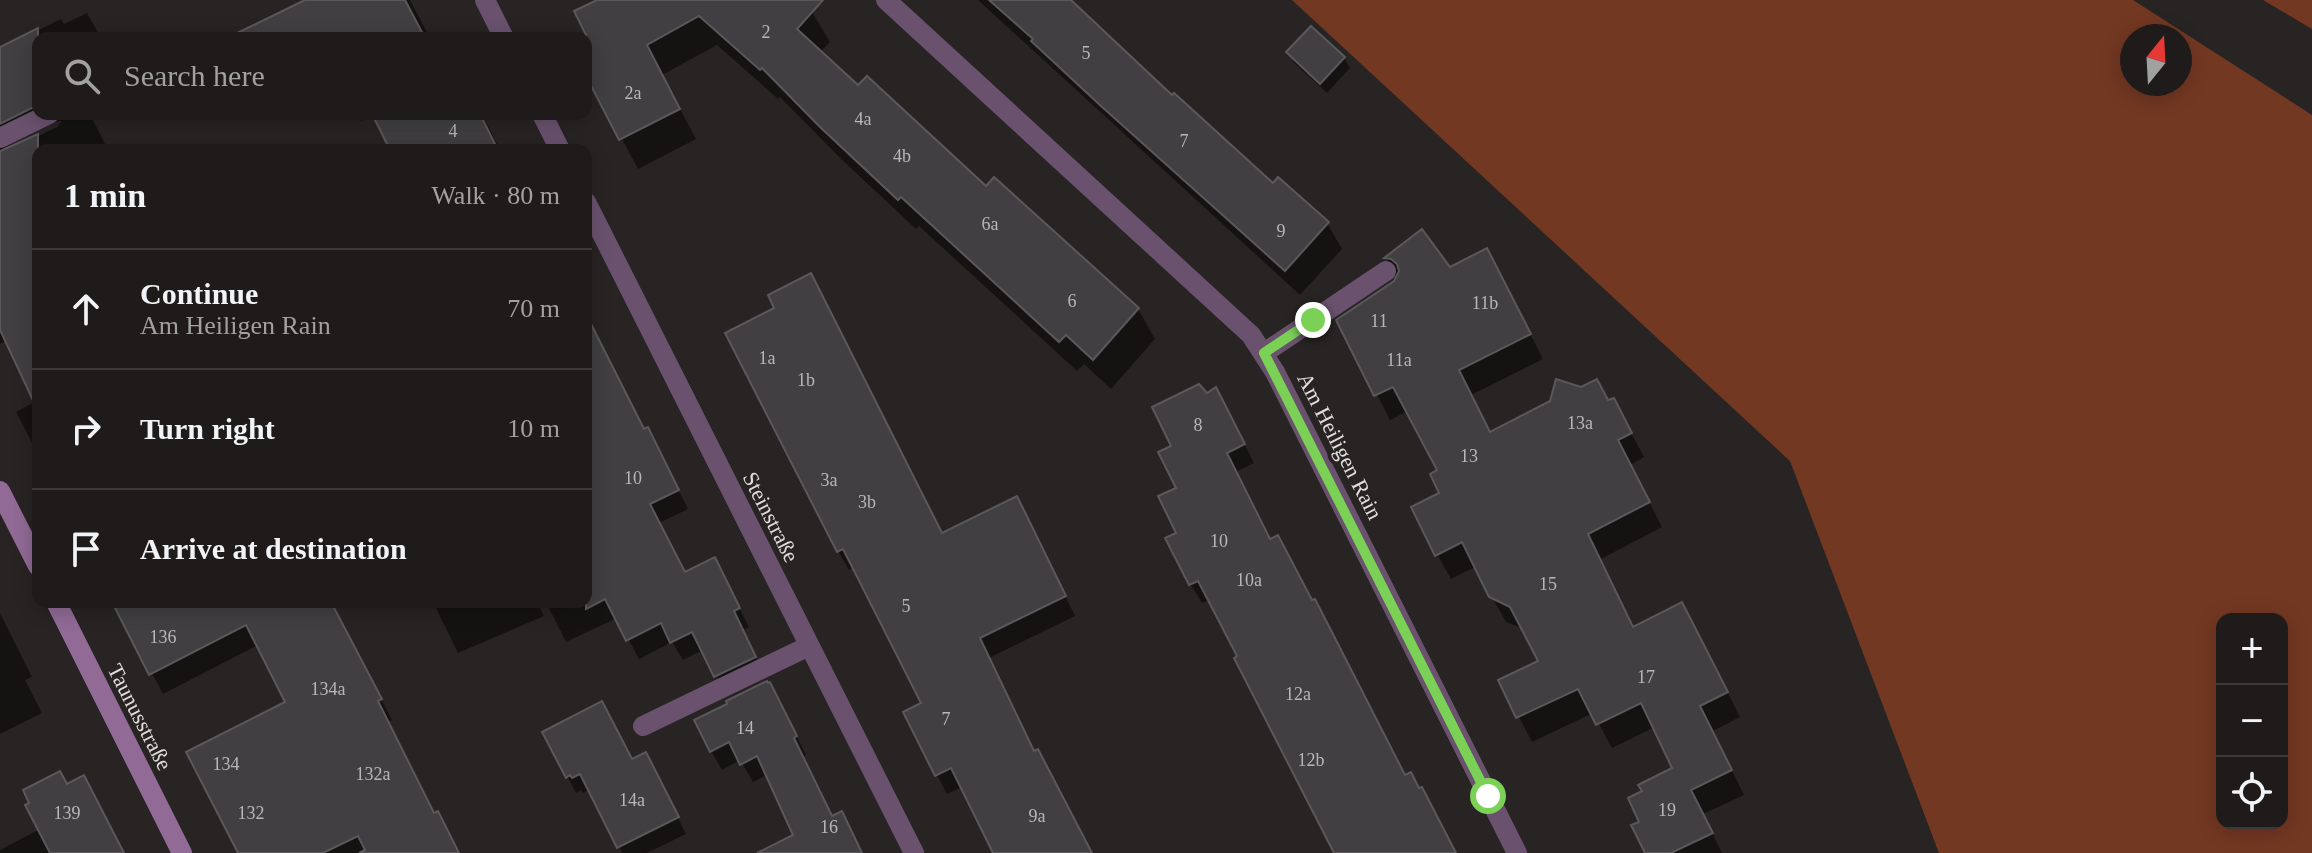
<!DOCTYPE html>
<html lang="en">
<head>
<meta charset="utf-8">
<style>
  :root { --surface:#1e1b1a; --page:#2b2827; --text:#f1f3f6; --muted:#a1a1a2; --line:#3c3939 }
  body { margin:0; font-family:"Times New Roman",serif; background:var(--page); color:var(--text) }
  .controls { position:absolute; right:24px; bottom:24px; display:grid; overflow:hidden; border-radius:16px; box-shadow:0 4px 20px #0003 }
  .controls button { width:72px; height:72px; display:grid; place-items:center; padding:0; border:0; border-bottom:2px solid var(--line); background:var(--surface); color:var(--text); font:40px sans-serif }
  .compass { position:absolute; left:2120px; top:24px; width:72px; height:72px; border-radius:50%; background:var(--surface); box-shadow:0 4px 20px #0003; rotate:18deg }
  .stop { position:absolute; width:24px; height:24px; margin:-18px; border:6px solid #7ad156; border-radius:50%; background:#fff }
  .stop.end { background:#7ad156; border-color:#fff; box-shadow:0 2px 8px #0008 }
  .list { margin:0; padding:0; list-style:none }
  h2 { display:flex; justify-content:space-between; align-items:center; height:104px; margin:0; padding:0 32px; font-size:34px }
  h2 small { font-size:26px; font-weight:400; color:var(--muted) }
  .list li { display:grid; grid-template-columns:52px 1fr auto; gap:24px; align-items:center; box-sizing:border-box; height:120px; padding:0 32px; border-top:2px solid var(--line) }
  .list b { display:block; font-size:30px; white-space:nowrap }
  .list p { margin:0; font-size:26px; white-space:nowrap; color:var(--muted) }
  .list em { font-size:26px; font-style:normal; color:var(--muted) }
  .icon { flex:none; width:44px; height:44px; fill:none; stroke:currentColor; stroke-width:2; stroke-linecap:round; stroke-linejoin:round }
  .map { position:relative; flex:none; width:2312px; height:853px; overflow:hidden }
  .search { position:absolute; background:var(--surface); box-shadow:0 4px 20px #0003; left:32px; top:32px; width:560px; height:88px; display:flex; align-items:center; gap:20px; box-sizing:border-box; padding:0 28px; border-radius:16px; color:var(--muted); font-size:30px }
  .panel { position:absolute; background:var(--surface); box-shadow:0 4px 20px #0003; left:32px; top:144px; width:560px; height:464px; border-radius:16px }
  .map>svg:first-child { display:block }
</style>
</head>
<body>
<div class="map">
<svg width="2312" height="853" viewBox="0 0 2312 853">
  <rect width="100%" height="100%" fill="#282423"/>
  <g fill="#733822" fill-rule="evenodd">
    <path d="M1292,0H2133L2312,115V853H1939L1790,461ZM2132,36H2180V84H2132ZM2222,619H2282V823H2222Z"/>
    <polygon points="2263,0 2312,0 2312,29"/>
  </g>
  <g fill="#0007">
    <polygon points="309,0 410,0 430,38 318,38"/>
    <polygon points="601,0 800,0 812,12 830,42 820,52 858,88 1138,309 1155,339 1111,389 1084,364 1077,371 919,226 916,229 839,157 780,97 778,99 717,45 662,75 696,139 638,169 586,72 586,63"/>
    <polygon points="978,0 1068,0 1173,98 1273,186 1327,223 1342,249 1300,295"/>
    <polygon points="87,13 101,38 38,38 38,114 90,114 108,150 38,150 38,454 16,412 36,401 7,340 0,344 0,155 57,127 62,121 55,122 5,147 0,154 0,49 61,19 64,24"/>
    <polygon points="1311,29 1344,58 1350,68 1327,93 1294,63 1288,53"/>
    <polygon points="357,114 482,114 500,150 426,150 374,115 361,121"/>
    <polygon points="1422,232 1449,270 1500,274 1543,359 1471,395 1491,434 1608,402 1627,425 1644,457 1630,465 1662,527 1601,559 1634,628 1696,629 1740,717 1713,731 1744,795 1703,814 1722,853 1647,853 1642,823 1675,769 1655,727 1612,748 1593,713 1532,742 1500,681 1540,662 1524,629 1506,622 1475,567 1451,579 1438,556 1472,539 1408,411 1390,420 1339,321 1395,283 1397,278 1386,259"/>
    <polygon points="586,328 645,431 658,449 688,509 659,523 685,574 724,578 749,627 743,630 765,677 727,695 703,650 683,660 672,642 639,659 617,618 566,642 546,602 586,602"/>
    <polygon points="727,334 942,535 1027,517 1075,616 989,658 1034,753 1090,853 996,853 962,787 947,794 937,775 923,704 855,567 849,570 838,551"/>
    <polygon points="1226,408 1254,463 1236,472 1270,541 1405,778 1454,853 1354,853 1239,657 1210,600 1202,603 1191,585 1168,539 1179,534 1178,488 1173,446"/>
    <polygon points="114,602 331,602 392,720 388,722 434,815 458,853 240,853 288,703 258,645 163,694"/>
    <polygon points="433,602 537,602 544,616 458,653"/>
    <polygon points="0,613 32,677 25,680 42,713 0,734"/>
    <polygon points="780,703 806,755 803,757 833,818 862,853 782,853 795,836 767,775 753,782 740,760 722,770 711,751"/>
    <polygon points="545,733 654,770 686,834 647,853 622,853 590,789 583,793 581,790 576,793"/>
    <polygon points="66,786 123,853 0,853 0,850 40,829"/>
  </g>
  <g fill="#413f42" stroke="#5a585b" stroke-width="2">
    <polygon points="305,0 405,0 425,38 227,38"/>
    <polygon points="597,0 823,0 797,29 858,85 867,76 986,186 994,177 1139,308 1093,360 1066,335 1059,342 901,197 898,200 820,127 762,68 760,70 699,16 647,45 680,109 619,140 586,76 586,35 574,11"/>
    <polygon points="989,0 1071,0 1172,95 1174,93 1273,183 1278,177 1329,222 1285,271 1101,106 1031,41 1033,39"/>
    <polygon points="1311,26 1345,57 1320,84 1286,52"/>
    <polygon points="38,28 38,105 0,124 0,47"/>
    <polygon points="372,114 480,114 498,150 390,150"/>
    <polygon points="38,134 38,411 0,330 0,151"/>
    <polygon points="1422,229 1450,267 1487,248 1531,334 1459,370 1490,432 1550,401 1556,379 1581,387 1597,379 1608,400 1614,398 1632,433 1618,440 1650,502 1588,534 1633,627 1682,602 1728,692 1700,706 1732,770 1691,790 1713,833 1671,853 1645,853 1631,825 1639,822 1628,798 1642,791 1638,785 1672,768 1641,703 1596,725 1578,689 1516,718 1498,680 1538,661 1510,607 1489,597 1462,542 1435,556 1411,507 1439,493 1430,474 1437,470 1393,387 1374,396 1336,320 1394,281 1399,271 1397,264 1391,259 1384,258"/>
    <polygon points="811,273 942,533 1017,496 1066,596 980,638 1034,751 1038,749 1092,853 993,853 951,768 935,776 903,712 921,703 843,549 837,552 725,333 774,308 768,295"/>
    <polygon points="586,314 644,429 648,427 679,490 650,504 685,572 715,557 740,608 734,611 756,657 714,677 692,632 670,643 661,623 626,641 605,599 586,609"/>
    <polygon points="1199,384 1207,393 1216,387 1245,444 1227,453 1270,539 1278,535 1312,600 1315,599 1405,775 1411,772 1419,788 1422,787 1456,853 1334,853 1234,658 1237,656 1198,581 1189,585 1165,538 1176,533 1158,496 1176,488 1158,452 1171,446 1152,407"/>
    <polygon points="112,602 331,602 382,699 378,701 434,813 438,811 459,853 359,853 365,850 358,836 323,853 238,853 186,752 285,702 246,625 149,675"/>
    <polygon points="767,681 768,683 770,682 797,736 794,738 832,816 842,811 862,853 757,853 793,835 757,756 740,765 729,742 710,752 694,720 727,704 726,701"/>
    <polygon points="602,701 632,759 646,752 679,817 617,848 580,774 572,778 570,775 566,778 542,732"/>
    <polygon points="60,771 67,784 84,775 124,853 50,853 25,805 29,803 23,790"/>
  </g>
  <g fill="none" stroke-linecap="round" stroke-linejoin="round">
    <g stroke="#6a526e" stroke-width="20">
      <polyline points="0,138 49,114"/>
      <polyline points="1264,353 1386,271"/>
      <polyline points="643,726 809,646"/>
    </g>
    <g stroke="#6a526e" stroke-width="20">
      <polyline points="485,0 504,38"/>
      <polyline points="886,0 1251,335 1275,372 1517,853"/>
      <polyline points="542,114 560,150"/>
      <polyline points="586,202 914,853"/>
    </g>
    <g stroke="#916a96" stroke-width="20">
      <polyline points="0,491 38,566"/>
      <polyline points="56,602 182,853"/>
    </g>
  </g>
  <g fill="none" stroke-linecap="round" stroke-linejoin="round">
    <polyline stroke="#7ad156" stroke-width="10" points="1313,320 1264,353 1488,796"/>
  </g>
  <g text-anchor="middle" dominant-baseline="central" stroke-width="8" stroke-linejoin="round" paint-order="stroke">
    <g font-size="18" fill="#b9b6b6">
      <text x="766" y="32">2</text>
      <text x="1086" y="53">5</text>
      <text x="633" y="93">2a</text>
      <text x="863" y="119">4a</text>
      <text x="453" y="131">4</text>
      <text x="1184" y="141">7</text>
      <text x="902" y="156">4b</text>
      <text x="990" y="224">6a</text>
      <text x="1281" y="231">9</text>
      <text x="1072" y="301">6</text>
      <text x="1485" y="303">11b</text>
      <text x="1379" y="321">11</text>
      <text x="767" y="358">1a</text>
      <text x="1399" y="360">11a</text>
      <text x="806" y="380">1b</text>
      <text x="1580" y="423">13a</text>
      <text x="1198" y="425">8</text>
      <text x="1469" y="456">13</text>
      <text x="633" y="478">10</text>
      <text x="829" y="480">3a</text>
      <text x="867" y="502">3b</text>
      <text x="1219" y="541">10</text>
      <text x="1249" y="580">10a</text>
      <text x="1548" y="584">15</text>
      <text x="906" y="606">5</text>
      <text x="163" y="637">136</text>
      <text x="1646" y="677">17</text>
      <text x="328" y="689">134a</text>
      <text x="1298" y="694">12a</text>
      <text x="946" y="719">7</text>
      <text x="745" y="728">14</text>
      <text x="1311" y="760">12b</text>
      <text x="226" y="764">134</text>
      <text x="373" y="774">132a</text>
      <text x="632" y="800">14a</text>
      <text x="1667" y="810">19</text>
      <text x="67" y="813">139</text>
      <text x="251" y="813">132</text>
      <text x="1037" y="816">9a</text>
      <text x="829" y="827">16</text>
    </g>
    <g font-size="22" fill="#e1dedd" stroke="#282423">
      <text transform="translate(1340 446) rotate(63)">Am Heiligen Rain</text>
      <text transform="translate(771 517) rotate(63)">Steinstraße</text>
      <text transform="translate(140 717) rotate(63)">Taunusstraße</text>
    </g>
  </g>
</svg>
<div class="controls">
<button>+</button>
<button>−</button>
<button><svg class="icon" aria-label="locate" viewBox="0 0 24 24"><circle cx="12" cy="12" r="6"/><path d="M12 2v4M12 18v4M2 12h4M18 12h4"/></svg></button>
</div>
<svg class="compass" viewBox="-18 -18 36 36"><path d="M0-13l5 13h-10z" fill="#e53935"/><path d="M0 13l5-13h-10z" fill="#a1a1a2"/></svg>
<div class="stop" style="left:1488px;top:796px"></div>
<div class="stop end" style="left:1313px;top:320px"></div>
<div class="search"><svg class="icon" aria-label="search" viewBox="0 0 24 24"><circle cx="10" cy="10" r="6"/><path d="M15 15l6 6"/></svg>Search here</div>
<section class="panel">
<h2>1 min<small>Walk · 80 m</small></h2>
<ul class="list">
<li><svg class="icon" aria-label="ahead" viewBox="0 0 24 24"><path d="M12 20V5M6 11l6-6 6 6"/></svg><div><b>Continue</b><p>Am Heiligen Rain</p></div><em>70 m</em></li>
<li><svg class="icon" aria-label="right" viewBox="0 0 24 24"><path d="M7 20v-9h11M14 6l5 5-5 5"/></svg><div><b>Turn right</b></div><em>10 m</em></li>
<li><svg class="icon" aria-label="arrive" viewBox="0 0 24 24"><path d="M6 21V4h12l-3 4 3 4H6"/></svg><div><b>Arrive at destination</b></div></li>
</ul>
</section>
</div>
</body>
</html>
